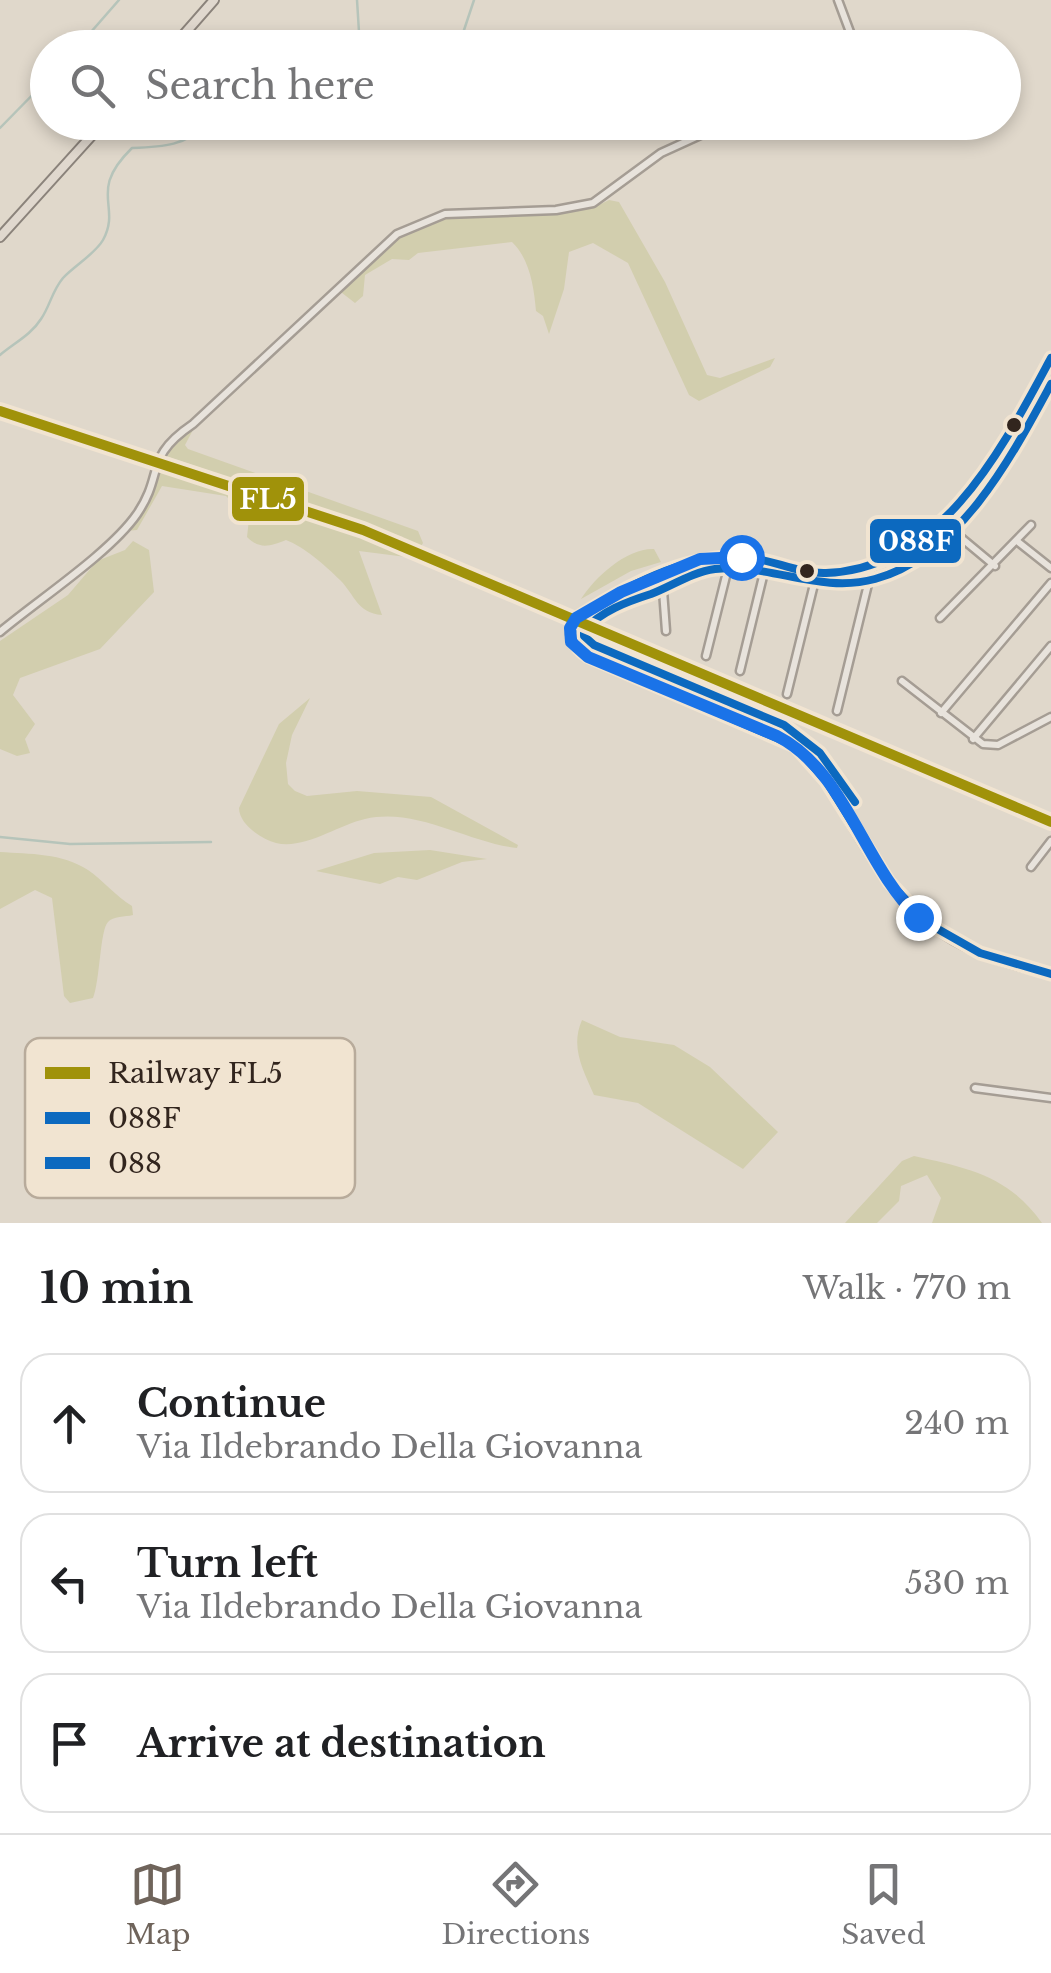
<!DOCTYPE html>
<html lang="en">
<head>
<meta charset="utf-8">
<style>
  :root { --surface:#fff; --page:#f6f6f6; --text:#202124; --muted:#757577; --line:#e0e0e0; --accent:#6f645b }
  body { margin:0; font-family:"Libre Baskerville",serif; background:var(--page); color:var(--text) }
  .stop { position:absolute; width:30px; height:30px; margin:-22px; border:8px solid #1a73e8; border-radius:50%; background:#fff }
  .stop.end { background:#1a73e8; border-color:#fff; box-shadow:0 2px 10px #0008 }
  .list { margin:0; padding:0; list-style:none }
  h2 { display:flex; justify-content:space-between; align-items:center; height:130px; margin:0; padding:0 40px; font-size:42px }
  h2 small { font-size:32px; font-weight:400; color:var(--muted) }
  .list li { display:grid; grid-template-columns:65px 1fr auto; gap:30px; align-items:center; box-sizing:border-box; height:140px; margin:0 20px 20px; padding:0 20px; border:2px solid var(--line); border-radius:30px }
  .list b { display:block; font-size:38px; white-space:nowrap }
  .list p { margin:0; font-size:32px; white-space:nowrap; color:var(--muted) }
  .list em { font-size:32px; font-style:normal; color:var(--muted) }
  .icon { flex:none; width:55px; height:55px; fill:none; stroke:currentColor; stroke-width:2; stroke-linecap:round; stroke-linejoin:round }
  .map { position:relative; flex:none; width:1051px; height:1223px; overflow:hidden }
  .search { position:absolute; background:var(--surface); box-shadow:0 5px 15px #0003; left:30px; right:30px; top:30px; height:110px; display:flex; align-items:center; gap:25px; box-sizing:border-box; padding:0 35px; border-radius:55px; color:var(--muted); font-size:38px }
  .sheet { height:610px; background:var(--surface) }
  nav { display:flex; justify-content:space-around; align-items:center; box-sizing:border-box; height:140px; border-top:2px solid var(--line); background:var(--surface); font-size:28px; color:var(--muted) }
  nav a { display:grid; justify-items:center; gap:5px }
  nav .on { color:var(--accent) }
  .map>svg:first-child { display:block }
</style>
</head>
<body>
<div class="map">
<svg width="1051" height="1223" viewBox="0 0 1051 1223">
  <rect width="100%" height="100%" fill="#e0d8cb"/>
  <g fill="#d2ceae">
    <path d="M609,200L619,202L665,282L707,375L720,378L775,358L770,367L699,401L689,395L628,263L593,243L569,252L564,289L549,334L543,316L536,311C534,288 530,259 512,242L418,253L409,260L392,259L365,275L363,296L355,303L337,289C371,259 407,221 454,214C504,208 563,225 609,200Z"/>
    <path d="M194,428L185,445L188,449L418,531L423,543L414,558L359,551L382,615C357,613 355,595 340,580C325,565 304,547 286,540C270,546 260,550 247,537L249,519L226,496L162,486L137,530L126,531L136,520L158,465L303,513L397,551L403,537L163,455L172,441Z"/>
    <polygon points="133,541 149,550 154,592 100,649 20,678 13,695 35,724 25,739 30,753 17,756 0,749 0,641 68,595 97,561 125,550"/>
    <path d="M654,549L661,562L631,571L581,599C595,577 627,548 654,549Z"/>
    <path d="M310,698L292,735L286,763L288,784L295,791L307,796L357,791L431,797L518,845L517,848C468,843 417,807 365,819C338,825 304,850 276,843C261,839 239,824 239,808L279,724Z"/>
    <polygon points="430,850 487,859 462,862 417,880 398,877 380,884 316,871 374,853"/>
    <path d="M0,852C30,854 62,853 88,870C103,880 115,896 132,906L133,915C125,917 113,916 108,922C100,930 100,981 93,998L70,1003L64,996L52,898L35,890L0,909Z"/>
    <path d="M582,1020L620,1037L674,1045L710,1067L778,1132L743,1169L638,1103L594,1095C583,1070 570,1047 582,1020Z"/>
    <path d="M914,1156C968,1168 1009,1176 1042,1223H932L941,1198L927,1175L901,1186L899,1201L877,1223H845L902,1161Z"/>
  </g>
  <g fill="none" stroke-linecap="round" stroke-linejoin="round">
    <g stroke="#b6c4ba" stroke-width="2.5">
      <polyline points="77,48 119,0"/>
      <polyline points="345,48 359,32 357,0"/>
      <polyline points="458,48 474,0"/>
      <polyline points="0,128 48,79"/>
      <path d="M0,355C14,343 31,335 41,319C50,306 52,291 63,278C74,266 95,254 103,240C122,205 87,192 132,148C164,147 185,146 210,122"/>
      <polyline points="0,837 70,844 211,842"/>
    </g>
    <g stroke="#a59d94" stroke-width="11">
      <g id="minor">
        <polyline points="838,0 856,48"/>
        <path d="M1051,358C1005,444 936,576 825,573C797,572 770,559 742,557C695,553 633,585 592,608L575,619L570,634L575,647L587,656L795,746C820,765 834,794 849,821C906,917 939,950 1051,974"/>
        <polyline points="1040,379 1051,389"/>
        <polyline points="941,521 995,566"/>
        <polyline points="1017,541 1051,568"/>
        <polyline points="662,577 666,631"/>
        <polyline points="940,618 1031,525"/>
        <path d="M0,632C38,600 110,553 137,514C165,473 143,458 193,424L397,234L445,214L556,210L593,203L661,153L729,122"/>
        <polyline points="706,656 731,556"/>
        <polyline points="740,671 767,560"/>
        <polyline points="902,681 983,744 998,745 1051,717"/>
        <polyline points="787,694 817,572"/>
        <polyline points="837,711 872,568"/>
        <polyline points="941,713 1051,583"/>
        <polyline points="973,739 1051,646"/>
        <polyline points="1031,867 1051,841"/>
        <polyline points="975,1088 1051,1098"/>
      </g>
    </g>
    <g stroke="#8b837b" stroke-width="12">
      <g id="major">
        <polyline points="172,48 214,0"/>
        <polyline points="0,237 104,122"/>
      </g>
    </g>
    <use href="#minor" stroke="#e8e3dc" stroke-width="6"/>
    <use href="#major" stroke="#e0d8ce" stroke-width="8"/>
    <g stroke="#f1e4d1" stroke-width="15">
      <path id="bus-1" d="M1051,358C1003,447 942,569 826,573C798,574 772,559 744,557C685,553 623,588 575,619C569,637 572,645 587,656L795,746L826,781L889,882L929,924L980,953L1051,974"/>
    </g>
    <g stroke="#f1e4d1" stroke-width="15">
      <path id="bus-2" d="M855,802L820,753L784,725L594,645L584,636V630C602,611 626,602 651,594C672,586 692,572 715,569C769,563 820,594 875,579C960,556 1012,456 1051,384"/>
    </g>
    <use href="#bus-1" stroke="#0c69bf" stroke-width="8"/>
    <use href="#bus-2" stroke="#0c69bf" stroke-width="8"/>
    <g stroke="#f1e4d1" stroke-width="18">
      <polyline id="rail-1" points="0,411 363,530 1051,822"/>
    </g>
    <use href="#rail-1" stroke="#a0920a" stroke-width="10"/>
  </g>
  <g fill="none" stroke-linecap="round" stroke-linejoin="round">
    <path stroke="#1a73e8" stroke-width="12" d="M741,557L700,559L621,592L576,618L570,628L571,642L588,657L777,736C846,771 863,865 918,917"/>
  </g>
  <g fill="#32251e" stroke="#f1e4d1" stroke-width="4">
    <circle cx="1014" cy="425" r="9"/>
    <circle cx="807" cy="571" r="9"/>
  </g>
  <rect x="25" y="1038" width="330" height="160" rx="15" fill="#f1e4d1" stroke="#b8ab9b" stroke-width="2.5"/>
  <rect x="45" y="1067" width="45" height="12" fill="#a0920a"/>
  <rect x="45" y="1112" width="45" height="12" fill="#0c69bf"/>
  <rect x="45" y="1157" width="45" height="12" fill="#0c69bf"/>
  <g font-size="28" fill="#32251e">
    <text x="108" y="1083">Railway FL5</text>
    <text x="108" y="1128">088F</text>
    <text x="108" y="1173">088</text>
  </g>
  <g stroke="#f1e4d1" stroke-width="4">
    <rect x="230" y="475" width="76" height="48" rx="10" fill="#a0920a"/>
    <rect x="868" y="517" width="95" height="48" rx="10" fill="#0c69bf"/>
  </g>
  <g font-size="28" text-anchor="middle" font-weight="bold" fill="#fff">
    <text x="268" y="509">FL5</text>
    <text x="916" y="551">088F</text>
  </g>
</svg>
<div class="stop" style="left:741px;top:557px"></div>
<div class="stop end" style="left:918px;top:917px"></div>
<div class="search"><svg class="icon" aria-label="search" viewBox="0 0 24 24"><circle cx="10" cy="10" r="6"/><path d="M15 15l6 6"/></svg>Search here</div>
</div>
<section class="sheet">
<h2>10 min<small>Walk · 770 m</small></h2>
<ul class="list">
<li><svg class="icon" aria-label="ahead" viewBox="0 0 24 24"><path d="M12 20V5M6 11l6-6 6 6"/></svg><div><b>Continue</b><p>Via Ildebrando Della Giovanna</p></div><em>240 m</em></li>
<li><svg class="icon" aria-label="left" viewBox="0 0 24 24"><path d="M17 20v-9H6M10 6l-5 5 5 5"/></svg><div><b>Turn left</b><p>Via Ildebrando Della Giovanna</p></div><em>530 m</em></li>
<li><svg class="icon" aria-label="arrive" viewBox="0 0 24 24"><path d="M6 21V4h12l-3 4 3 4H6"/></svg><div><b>Arrive at destination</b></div></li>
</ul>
</section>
<nav>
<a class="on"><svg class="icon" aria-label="map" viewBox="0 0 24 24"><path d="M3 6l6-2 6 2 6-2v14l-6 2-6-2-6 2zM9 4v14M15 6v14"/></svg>Map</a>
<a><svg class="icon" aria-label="directions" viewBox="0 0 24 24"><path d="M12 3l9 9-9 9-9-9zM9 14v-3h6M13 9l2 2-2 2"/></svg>Directions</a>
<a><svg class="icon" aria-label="saved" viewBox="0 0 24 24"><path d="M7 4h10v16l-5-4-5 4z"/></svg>Saved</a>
</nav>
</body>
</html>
